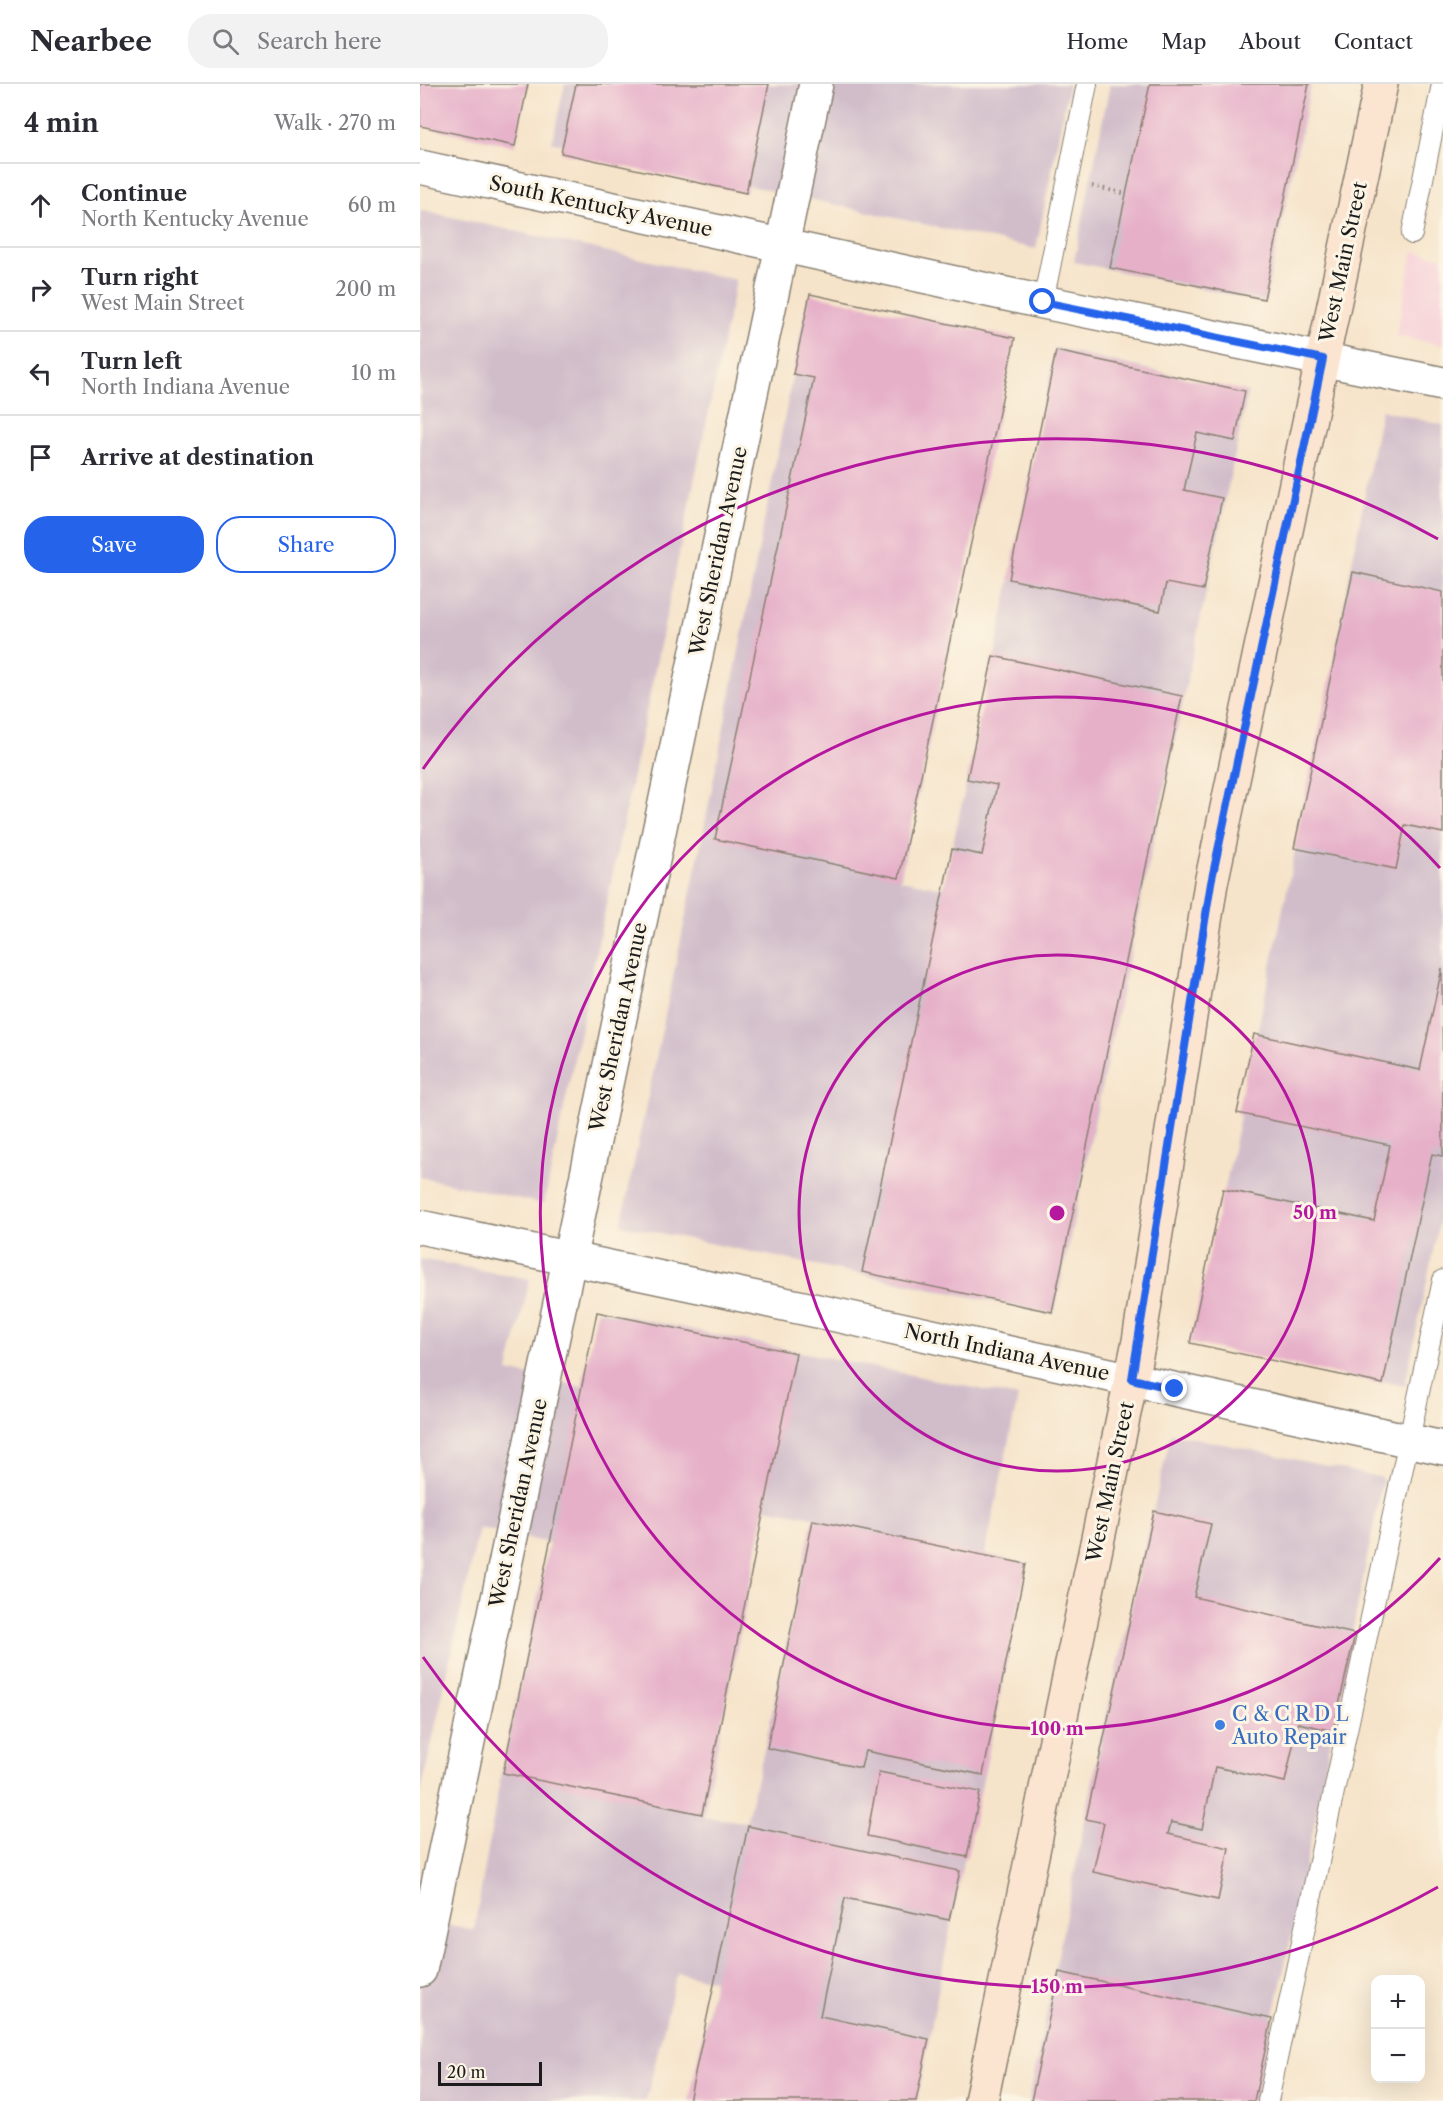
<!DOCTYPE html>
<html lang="en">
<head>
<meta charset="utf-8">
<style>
  :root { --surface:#fff; --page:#f2f2f3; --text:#2b2b33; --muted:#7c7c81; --line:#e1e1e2; --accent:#2563eb }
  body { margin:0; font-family:"Libre Caslon Text",serif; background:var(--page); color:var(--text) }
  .controls { position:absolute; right:18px; bottom:18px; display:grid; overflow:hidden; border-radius:12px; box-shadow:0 6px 24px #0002 }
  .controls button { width:54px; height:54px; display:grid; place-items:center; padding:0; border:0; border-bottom:2px solid var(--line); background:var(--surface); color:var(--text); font:30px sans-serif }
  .scale { position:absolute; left:18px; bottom:15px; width:104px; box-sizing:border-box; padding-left:6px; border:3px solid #1c1c1c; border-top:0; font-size:16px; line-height:21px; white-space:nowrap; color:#1c1c1c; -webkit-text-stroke:4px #fcf5e5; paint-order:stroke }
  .stop { position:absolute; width:18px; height:18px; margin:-14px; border:4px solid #2563eb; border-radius:50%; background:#fff }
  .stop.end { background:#2563eb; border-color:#fff; box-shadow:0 2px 6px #0008 }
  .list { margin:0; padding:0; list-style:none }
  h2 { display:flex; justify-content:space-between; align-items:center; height:78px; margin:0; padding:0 24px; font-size:26px }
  h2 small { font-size:20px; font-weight:400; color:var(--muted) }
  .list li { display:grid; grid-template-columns:39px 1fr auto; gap:18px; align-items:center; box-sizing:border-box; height:84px; padding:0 24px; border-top:2px solid var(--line) }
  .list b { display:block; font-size:22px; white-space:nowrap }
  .list p { margin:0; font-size:20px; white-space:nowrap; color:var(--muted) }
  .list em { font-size:20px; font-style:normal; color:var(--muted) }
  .actions { display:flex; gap:12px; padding:18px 24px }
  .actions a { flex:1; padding:14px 0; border:2px solid var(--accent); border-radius:24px; text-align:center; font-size:21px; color:var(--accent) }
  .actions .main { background:var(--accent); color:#fff }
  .icon { flex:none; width:33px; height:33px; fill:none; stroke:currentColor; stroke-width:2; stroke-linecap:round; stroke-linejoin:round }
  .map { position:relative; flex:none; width:1023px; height:2017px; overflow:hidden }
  header { display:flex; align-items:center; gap:36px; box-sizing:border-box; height:84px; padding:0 30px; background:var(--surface); border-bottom:2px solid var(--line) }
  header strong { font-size:28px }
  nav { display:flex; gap:33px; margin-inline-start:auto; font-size:21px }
  .search { width:420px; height:54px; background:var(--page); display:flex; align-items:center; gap:15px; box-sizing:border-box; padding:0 21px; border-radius:24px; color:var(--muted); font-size:22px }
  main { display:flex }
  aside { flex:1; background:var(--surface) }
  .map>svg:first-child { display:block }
</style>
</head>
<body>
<header>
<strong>Nearbee</strong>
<div class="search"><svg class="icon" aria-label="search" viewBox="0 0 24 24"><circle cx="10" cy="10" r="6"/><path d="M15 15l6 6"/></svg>Search here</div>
<nav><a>Home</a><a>Map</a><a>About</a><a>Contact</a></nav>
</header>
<main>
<aside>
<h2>4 min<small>Walk · 270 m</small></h2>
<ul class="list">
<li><svg class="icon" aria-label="ahead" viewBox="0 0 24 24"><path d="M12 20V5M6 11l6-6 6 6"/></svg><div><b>Continue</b><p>North Kentucky Avenue</p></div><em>60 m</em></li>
<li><svg class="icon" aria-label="right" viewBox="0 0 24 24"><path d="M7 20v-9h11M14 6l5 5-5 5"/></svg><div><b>Turn right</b><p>West Main Street</p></div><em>200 m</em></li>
<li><svg class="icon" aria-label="left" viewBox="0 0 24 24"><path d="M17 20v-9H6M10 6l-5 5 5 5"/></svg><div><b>Turn left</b><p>North Indiana Avenue</p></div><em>10 m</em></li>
<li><svg class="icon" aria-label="arrive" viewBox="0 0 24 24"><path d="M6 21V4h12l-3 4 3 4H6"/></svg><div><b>Arrive at destination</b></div></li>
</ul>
<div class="actions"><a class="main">Save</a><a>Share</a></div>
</aside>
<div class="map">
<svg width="1023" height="2017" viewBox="0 0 1023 2017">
  <rect width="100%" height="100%" fill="#fcf5e5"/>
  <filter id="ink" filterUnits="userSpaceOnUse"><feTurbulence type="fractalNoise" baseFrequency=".0167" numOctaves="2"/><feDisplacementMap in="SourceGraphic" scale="12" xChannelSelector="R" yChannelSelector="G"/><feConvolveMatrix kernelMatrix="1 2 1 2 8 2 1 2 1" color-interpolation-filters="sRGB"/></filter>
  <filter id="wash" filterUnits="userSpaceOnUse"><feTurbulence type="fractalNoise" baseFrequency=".008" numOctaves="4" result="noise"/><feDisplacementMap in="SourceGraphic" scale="24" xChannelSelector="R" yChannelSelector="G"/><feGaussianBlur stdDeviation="1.35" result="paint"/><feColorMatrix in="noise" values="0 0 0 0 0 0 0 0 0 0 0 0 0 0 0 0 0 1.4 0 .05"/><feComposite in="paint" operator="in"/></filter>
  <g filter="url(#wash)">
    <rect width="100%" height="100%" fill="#f6e4ca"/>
    <polygon fill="#f6cfd8" points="993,167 1023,174 1023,261 976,252"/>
    <g fill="#d1bdca" fill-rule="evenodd">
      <polygon points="145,0 649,0 616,165 132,58"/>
      <polygon points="690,0 891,0 845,218 654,178"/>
      <polygon points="0,126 316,196 124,1120 0,1093"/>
      <polygon points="388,213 594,258 480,796 523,804 576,566 635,264 828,308 634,1230 201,1141 282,755"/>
      <polygon points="961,326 1023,341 1023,1119 985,1302 774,1253 902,637"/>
      <path d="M0,1175L110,1195L88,1287L163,1303L177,1226L598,1313L565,1470L607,1480L560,1710L541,1788L497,2017H269L294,1896L257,1889L226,2017H0V1835L54,1846L81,1690L129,1459L59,1444L0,1713ZM345,1424L393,1433L345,1662L326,1738L283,1733Z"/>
      <polygon points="751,1349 963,1394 876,1831 835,2017 609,2017 681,1655"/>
    </g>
    <g id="blocks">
      <g fill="#e6b0c9">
        <polygon points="0,0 108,0 95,62 0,42"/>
        <polygon points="156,0 349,0 326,109 141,69"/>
        <polygon points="730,0 889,0 844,215 690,184"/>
        <polygon points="390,210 595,254 479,794 295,755 394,294 373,290"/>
        <polygon points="636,267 825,307 815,357 777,349 764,406 802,414 783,506 746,499 740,527 589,495"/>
        <polygon points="933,488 1023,508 1023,749 985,741 976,785 874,764"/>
        <polygon points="573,572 762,612 632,1228 442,1188 532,765 562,771 577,701 547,695"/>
        <polygon points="1022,884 1023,1072 1012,1070 963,1300 770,1259 803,1105 954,1137 970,1061 817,1029 834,950 1000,986"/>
        <polygon points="177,1228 376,1269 282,1730 83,1689"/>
        <polygon points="734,1427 791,1440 774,1513 935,1550 913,1647 878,1639 865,1698 795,1683 782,1745 751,1738 748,1750 809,1764 798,1816 673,1788 684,1739 666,1735"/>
        <polygon points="393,1436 606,1480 563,1691 445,1667 441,1684 347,1664"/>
        <polygon points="459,1688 560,1708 547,1773 447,1752"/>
        <polygon points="328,1742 540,1787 529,1836 425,1814 400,1932 509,1955 496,2017 269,2017"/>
        <polygon points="639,1888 852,1935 834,2017 611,2017"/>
      </g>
    </g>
  </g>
  <g filter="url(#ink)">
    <use href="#blocks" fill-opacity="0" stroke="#898073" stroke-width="1.5"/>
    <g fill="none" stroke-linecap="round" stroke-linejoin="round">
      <g stroke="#898073" stroke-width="22">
        <g id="service">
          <polyline points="992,150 1022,0"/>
          <polyline points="623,218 667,0"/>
          <polyline points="848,2017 1023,1196"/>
        </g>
      </g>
      <g stroke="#898073" stroke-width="36">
        <g id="minor">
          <polyline points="0,83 623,218 1023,300"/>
          <polyline points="0,1143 407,1229 1023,1364"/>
          <polyline points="0,1886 396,0"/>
        </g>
      </g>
      <g stroke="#898073" stroke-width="36">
        <polyline id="secondary" points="561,2017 719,1257 791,799 961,0"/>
      </g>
      <polyline stroke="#898073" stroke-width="4" stroke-dasharray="1.5 4.5" stroke-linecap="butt" points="672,102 707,110"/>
      <use href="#service" stroke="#fff" stroke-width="20"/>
      <use href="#minor" stroke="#fff" stroke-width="33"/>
      <use href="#secondary" stroke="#fce5d0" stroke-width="33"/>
    </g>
  </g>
  <g fill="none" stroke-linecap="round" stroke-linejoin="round" filter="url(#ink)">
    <polyline stroke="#2563eb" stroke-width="8" points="623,218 903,275 791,799 712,1295 755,1305"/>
  </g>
  <g fill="none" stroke="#b5179e" stroke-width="3">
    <circle cx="637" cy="1129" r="258"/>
    <path d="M1020 1474A516 516 0 1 1 1020 784"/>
    <path d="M1018 1803A774 774 0 0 1 3 1573M3 685A774 774 0 0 1 1018 455"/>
  </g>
  <circle fill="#3f7fe0" stroke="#fcf5e5" stroke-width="2" cx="800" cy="1641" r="6"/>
  <g text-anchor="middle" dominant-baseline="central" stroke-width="6" stroke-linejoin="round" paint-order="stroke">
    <g font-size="20" fill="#1c1c1c" stroke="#fcf5e5">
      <text transform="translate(181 122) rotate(12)">South Kentucky Avenue</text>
      <text transform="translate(923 178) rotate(-78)">West Main Street</text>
      <text transform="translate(298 467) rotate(-78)">West Sheridan Avenue</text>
      <text transform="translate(198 943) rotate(-78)">West Sheridan Avenue</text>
      <text transform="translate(587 1268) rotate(12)">North Indiana Avenue</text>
      <text transform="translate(690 1398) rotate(-78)">West Main Street</text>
      <text transform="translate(98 1419) rotate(-78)">West Sheridan Avenue</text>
    </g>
    <g font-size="20" fill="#366cbe" stroke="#fcf5e5" text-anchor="start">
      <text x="812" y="1630">C &amp; C R D L<tspan x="812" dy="23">Auto Repair</tspan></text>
    </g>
  </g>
  <circle cx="637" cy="1129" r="9" fill="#b5179e" stroke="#fcf5e5" stroke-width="3"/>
  <g font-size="18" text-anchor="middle" font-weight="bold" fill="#b5179e" stroke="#fcf5e5" stroke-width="6" stroke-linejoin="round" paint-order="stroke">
    <text x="895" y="1135">50 m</text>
    <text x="637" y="1651">100 m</text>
    <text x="637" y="1909">150 m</text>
  </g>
</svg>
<div class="controls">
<button>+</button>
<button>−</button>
</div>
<div class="scale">20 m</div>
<div class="stop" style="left:623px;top:218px"></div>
<div class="stop end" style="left:755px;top:1305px"></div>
</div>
</main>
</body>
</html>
